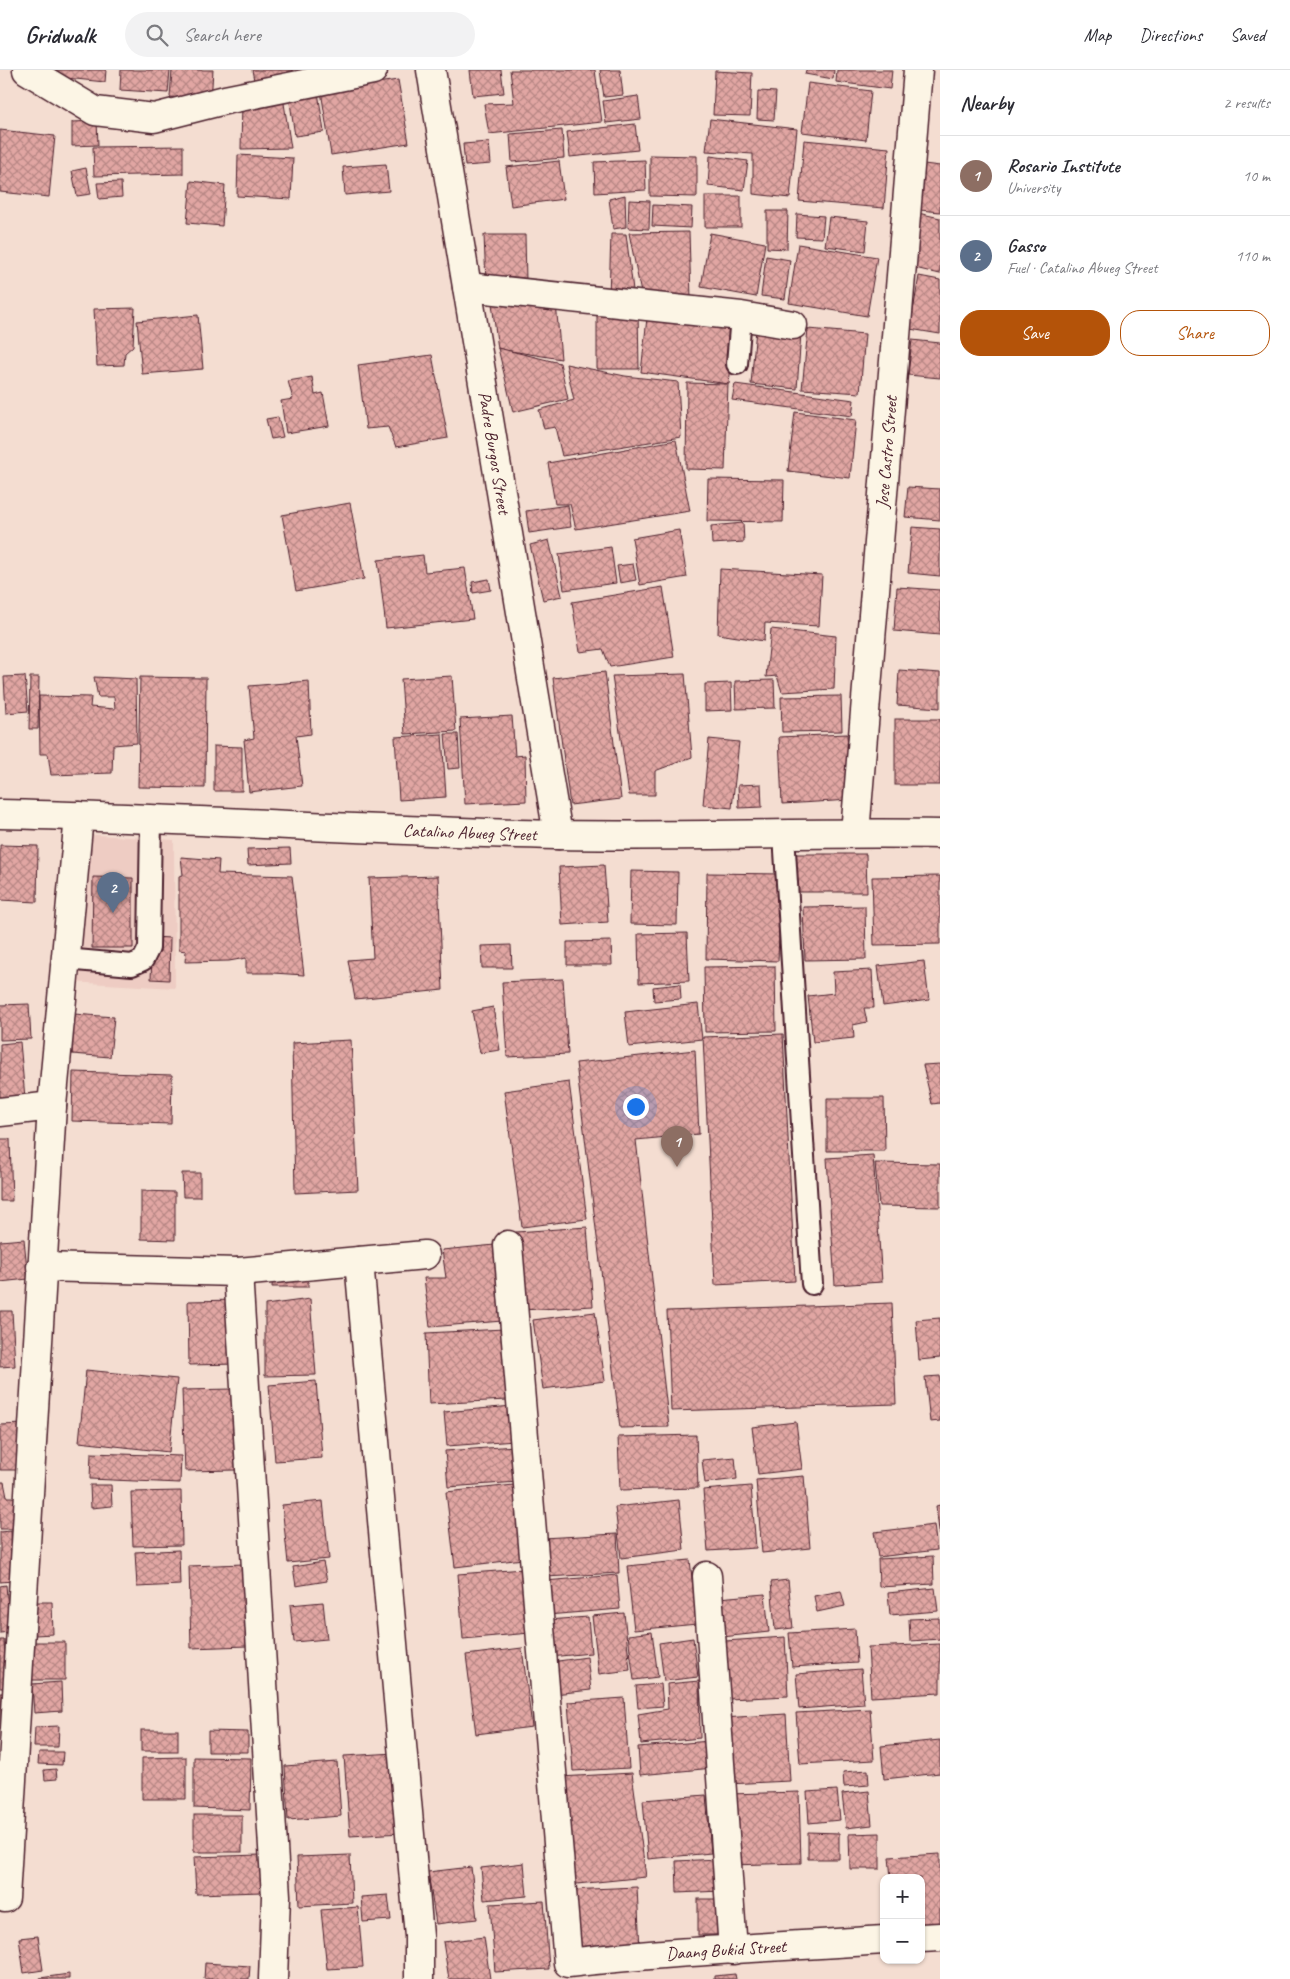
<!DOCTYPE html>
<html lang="en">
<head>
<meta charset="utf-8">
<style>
  :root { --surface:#fff; --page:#f2f2f3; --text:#2b2b33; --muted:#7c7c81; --line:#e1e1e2; --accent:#b45309 }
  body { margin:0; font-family:Caveat,sans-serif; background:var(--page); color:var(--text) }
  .controls { position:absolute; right:15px; bottom:15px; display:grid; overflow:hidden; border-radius:10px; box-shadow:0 1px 4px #0004 }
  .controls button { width:45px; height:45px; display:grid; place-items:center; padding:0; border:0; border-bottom:1px solid var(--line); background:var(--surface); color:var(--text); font:25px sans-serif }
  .you { position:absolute; left:635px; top:1036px; width:18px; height:18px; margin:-12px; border:4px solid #fff; border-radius:50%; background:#1a73e8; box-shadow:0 0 0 8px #1a73e833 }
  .badge { display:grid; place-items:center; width:32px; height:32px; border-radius:50%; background:var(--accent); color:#fff; font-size:16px; font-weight:700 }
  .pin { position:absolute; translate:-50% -41px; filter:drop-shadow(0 1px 2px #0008) }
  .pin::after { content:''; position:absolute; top:26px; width:18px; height:15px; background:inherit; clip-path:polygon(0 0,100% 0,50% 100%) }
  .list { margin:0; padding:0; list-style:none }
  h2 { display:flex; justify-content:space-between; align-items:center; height:65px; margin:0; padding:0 20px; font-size:21px }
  h2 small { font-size:16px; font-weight:400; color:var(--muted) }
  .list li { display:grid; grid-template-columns:32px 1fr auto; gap:15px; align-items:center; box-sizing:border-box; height:80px; padding:0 20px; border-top:1px solid var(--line) }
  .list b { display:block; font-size:19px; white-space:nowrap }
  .list p { margin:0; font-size:16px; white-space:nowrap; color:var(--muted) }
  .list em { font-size:16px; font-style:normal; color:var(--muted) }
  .actions { display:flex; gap:10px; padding:15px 20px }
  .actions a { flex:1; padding:11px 0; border:1px solid var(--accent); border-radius:20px; text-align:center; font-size:18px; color:var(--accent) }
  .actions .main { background:var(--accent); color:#fff }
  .icon { flex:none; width:28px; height:28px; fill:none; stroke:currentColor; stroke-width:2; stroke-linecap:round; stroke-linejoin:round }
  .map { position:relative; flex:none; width:940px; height:1909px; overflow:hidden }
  header { display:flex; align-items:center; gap:30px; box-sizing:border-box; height:70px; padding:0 25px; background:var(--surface); border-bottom:1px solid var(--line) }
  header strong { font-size:24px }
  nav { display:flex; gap:28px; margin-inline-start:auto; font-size:18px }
  .search { width:350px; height:45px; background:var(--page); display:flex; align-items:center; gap:12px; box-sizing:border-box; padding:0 18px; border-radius:28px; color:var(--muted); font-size:19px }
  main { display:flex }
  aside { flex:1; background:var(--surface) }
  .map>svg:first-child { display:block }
</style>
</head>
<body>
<header>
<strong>Gridwalk</strong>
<div class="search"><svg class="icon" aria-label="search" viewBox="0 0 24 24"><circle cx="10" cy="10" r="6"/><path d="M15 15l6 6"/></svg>Search here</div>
<nav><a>Map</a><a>Directions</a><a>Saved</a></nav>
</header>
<main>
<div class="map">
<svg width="940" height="1909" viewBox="0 0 940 1909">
  <defs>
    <pattern id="building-cross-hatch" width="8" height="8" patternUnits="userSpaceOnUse" patternTransform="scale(1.25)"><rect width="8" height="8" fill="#e1a6a3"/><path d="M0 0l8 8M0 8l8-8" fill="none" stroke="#b88785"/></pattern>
  </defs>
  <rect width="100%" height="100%" fill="#f4ddd1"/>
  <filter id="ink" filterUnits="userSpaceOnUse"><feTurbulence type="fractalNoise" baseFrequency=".02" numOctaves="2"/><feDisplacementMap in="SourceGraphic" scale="10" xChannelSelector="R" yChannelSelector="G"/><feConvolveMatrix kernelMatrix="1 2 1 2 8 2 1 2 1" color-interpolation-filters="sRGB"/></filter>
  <g filter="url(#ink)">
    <polygon fill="#eeccc3" points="83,764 174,770 175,918 70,912"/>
    <g fill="url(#building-cross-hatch)" stroke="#4a1f2b">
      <polygon points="47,0 106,0 105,12 46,6"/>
      <polygon points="121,0 170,0 168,23 120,20"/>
      <polygon points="172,0 213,0 211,31 170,27"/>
      <polygon points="252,0 293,0 293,1 254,10"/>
      <polygon points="470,0 501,0 504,23 473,26"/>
      <polygon points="510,0 595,0 602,52 489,64 484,34 514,33"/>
      <polygon points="600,0 620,0 623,25 604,27"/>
      <polygon points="806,0 834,0 833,9 805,4"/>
      <polygon points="837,0 892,0 890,19 836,12"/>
      <polygon points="715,1 752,3 750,46 713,45"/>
      <polygon points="398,10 409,73 331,85 321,21"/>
      <polygon points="808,13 871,21 866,70 802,62"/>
      <polygon points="758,21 776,22 774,50 757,49"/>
      <polygon points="318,22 324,62 295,66 289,26"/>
      <polygon points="638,26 641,49 606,53 603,31"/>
      <polygon points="283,27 291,78 241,79 242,33"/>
      <polygon points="710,49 797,59 790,128 753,124 753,84 706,81"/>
      <polygon points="97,51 98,75 72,76 72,52"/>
      <polygon points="635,54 638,80 570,87 567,62"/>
      <polygon points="0,60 55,66 49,127 0,122"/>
      <polygon points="562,60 564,88 512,92 510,64"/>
      <polygon points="804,70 889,78 884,138 799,131"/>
      <polygon points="489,72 491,94 465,96 463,74"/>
      <polygon points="183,76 183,104 94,106 93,77"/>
      <polygon points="238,85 293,88 291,129 237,126"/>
      <polygon points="650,85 697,86 697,127 650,126"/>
      <polygon points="710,86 748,91 744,120 708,116"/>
      <polygon points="645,90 646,120 595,123 594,92"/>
      <polygon points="559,91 564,129 511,136 506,97"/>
      <polygon points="386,94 389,121 345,125 343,97"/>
      <polygon points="924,94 940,96 940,142 920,140"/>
      <polygon points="86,98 91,124 77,126 72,101"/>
      <polygon points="191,111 225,115 222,156 187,153"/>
      <polygon points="121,112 122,127 99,129 97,113"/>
      <polygon points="625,125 626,157 613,159 609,129"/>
      <rect x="705" y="126" width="36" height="31"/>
      <polygon points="629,130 650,131 649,159 628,158"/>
      <polygon points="653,135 692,137 691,158 652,156"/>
      <polygon points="767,141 788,141 787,179 767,178"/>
      <polygon points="918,143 940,148 940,204 915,198"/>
      <polygon points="797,144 824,146 822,168 796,167"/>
      <polygon points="829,147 868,151 865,181 825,176"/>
      <polygon points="689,162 691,229 642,228 629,163"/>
      <polygon points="710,163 765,173 756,227 701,217"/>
      <polygon points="611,164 626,164 634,228 609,227"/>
      <polygon points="484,165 525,165 526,212 486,213"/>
      <polygon points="798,174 877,187 867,246 789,233"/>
      <polygon points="766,186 790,190 785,229 761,226"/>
      <polygon points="919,206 940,210 940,264 910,259"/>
      <polygon points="491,226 556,233 561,289 498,279"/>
      <polygon points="135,238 133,276 125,283 124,295 97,296 94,239"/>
      <polygon points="648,239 736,251 729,314 641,302"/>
      <polygon points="597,240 638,240 639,299 597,299"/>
      <polygon points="198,245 203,299 142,304 137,251"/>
      <polygon points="756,259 801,263 797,319 751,314"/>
      <polygon points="808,259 865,264 860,323 802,319"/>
      <polygon points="912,270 940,273 940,308 908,305"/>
      <polygon points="498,278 560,293 568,329 513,342"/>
      <polygon points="432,285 448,368 396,377 388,357 366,359 358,295"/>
      <polygon points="566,294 625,306 678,312 681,367 562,386 555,357 544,359 539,340 574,330"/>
      <polygon points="312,307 315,325 323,323 329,356 286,363 281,331 293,329 288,311"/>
      <polygon points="687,313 728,314 725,400 686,399"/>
      <polygon points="735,314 854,330 852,346 732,330"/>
      <polygon points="795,342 856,350 850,408 788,401"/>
      <polygon points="278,347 283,367 271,369 266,349"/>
      <polygon points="676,370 690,441 576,459 570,434 555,434 548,393"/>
      <polygon points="708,409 784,410 783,452 707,451"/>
      <polygon points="908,417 940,419 940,450 905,447"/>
      <polygon points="350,433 364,509 296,521 282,445"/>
      <polygon points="568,435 571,457 529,463 526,441"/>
      <polygon points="743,453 744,472 712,474 711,456"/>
      <polygon points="912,457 940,459 940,506 908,503"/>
      <polygon points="679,460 687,507 640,515 632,468"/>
      <polygon points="549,470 562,526 543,530 530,475"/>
      <polygon points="611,477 616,513 564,520 559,484"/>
      <polygon points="423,485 425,502 465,498 473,549 386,558 378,490"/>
      <polygon points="633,494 636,510 620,513 617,496"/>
      <polygon points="720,499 822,505 819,556 765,553 764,571 718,564"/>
      <polygon points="489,509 491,520 473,523 472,512"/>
      <polygon points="663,517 674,587 610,597 603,579 580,582 572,532"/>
      <polygon points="897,517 940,520 940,565 894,561"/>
      <polygon points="771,559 836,566 834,619 782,622 777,606 766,607"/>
      <polygon points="899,600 940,603 940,638 897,635"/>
      <polygon points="605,602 621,729 570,735 553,608"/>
      <polygon points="685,604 692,687 655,701 655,725 629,725 612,606"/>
      <polygon points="25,606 28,641 6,643 4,607"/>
      <polygon points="452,606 456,661 405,664 401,609"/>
      <polygon points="30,607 39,607 38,659 29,659"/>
      <polygon points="94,607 136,609 137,673 113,675 112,703 51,705 48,684 40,684 39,626 91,627 90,637 115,639 114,627 98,627"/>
      <polygon points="140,607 206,608 205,718 138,717"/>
      <polygon points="774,610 775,638 736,639 735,611"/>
      <polygon points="309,611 311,664 296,666 302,716 249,722 244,670 254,668 249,616"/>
      <polygon points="731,613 732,640 705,641 705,614"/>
      <polygon points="841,626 842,661 782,662 781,627"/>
      <polygon points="512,646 515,686 525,685 526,731 465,734 460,649"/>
      <rect x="895" y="649" width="45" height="66"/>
      <polygon points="442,664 446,727 399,730 395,667"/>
      <polygon points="445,664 458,664 460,698 448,699"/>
      <polygon points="847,664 851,730 782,734 779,667"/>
      <polygon points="709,669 739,672 732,738 703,735"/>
      <polygon points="214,676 242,677 242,721 214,721"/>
      <polygon points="761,714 762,737 739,738 738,715"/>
      <polygon points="0,775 38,776 37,832 0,830"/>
      <polygon points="290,778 291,793 248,795 247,779"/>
      <polygon points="794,784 866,784 867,822 794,822"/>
      <polygon points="181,787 219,790 218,804 292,806 304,905 273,903 246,903 246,888 229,891 185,892 186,881 179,880 179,806 183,805"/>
      <polygon points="604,795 608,852 562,855 559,797"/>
      <polygon points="631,801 678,802 677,855 630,854"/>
      <polygon points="707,803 781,804 778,891 706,889"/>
      <polygon points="438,806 443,920 355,929 348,890 373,888 369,808"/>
      <polygon points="940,806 940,874 874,875 872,807"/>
      <polygon points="93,807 133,808 133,878 92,878"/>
      <polygon points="865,836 866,889 805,890 803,837"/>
      <polygon points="687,863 689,911 639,913 638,864"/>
      <polygon points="153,867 170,868 169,910 151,909"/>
      <polygon points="611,871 612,895 567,895 567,872"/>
      <polygon points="511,875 512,898 482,898 481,876"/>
      <polygon points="924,891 929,930 883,936 878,896"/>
      <polygon points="775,896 776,961 705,962 704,897"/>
      <polygon points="872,900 874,938 864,938 867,952 853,955 854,968 813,972 808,926 834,923 833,902"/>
      <polygon points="563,909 568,984 507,987 502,912"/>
      <polygon points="680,914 681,929 654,931 653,917"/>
      <polygon points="29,934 31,969 0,970 0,935"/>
      <polygon points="698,934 702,969 629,977 625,942"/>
      <polygon points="493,937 500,980 480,983 472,941"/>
      <polygon points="74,944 114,947 110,987 72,984"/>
      <polygon points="783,964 795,1211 715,1215 703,967"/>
      <polygon points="351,970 358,1120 295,1123 292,973"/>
      <polygon points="20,972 25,1028 0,1030 0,974"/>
      <polygon points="695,980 699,1064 636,1070 669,1357 620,1358 576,993"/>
      <polygon points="940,994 940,1033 932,1034 923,995"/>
      <polygon points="73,1002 172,1005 171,1054 72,1051"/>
      <polygon points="569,1012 587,1149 522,1157 504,1021"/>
      <polygon points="827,1028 884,1028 885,1081 827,1081"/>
      <polygon points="0,1069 10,1069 12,1131 0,1131"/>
      <polygon points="873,1085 882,1212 835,1215 827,1088"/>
      <polygon points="875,1093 940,1094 940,1137 879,1136"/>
      <polygon points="182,1103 200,1103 200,1127 183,1127"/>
      <polygon points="141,1121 175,1122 175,1170 141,1169"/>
      <polygon points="587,1157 593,1236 522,1240 516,1162"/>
      <polygon points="24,1169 28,1209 0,1212 0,1171"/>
      <polygon points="495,1175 502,1251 430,1257 424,1208 446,1208 442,1180"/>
      <polygon points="273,1203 308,1204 308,1217 272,1217"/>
      <polygon points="310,1229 316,1305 265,1306 265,1235"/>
      <polygon points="237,1230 238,1294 189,1295 188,1231"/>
      <polygon points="892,1233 896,1334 671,1341 667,1241"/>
      <polygon points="0,1241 12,1241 15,1296 0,1297"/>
      <polygon points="595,1242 605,1311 543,1319 533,1250"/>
      <polygon points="940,1248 940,1288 919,1290 916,1250"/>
      <polygon points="504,1259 507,1330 429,1334 426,1263"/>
      <polygon points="86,1300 177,1309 169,1382 79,1372"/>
      <polygon points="940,1306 940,1351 930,1352 925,1307"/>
      <polygon points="316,1311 322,1388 275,1391 269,1315"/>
      <polygon points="234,1319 236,1400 185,1401 182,1320"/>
      <polygon points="513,1336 515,1371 447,1376 444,1342"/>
      <polygon points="796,1352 802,1399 758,1404 752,1357"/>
      <polygon points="25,1354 26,1400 0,1400 0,1355"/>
      <polygon points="696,1365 698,1418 620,1420 618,1367"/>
      <polygon points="515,1376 518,1412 448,1417 445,1381"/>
      <polygon points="91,1383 181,1386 180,1413 90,1409"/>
      <polygon points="735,1387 737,1409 705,1413 702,1390"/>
      <polygon points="804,1406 810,1478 762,1483 756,1410"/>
      <polygon points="0,1412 4,1412 7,1427 18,1427 20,1459 0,1459"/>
      <polygon points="90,1415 111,1415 112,1436 91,1438"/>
      <polygon points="514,1415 523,1489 455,1497 446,1422"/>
      <polygon points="751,1416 756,1478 708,1481 703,1420"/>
      <polygon points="181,1421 182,1475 133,1476 131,1422"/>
      <polygon points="679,1430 684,1480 621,1488 615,1437"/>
      <polygon points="323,1431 329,1489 288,1493 282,1435"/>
      <polygon points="940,1435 940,1469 936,1436"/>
      <polygon points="934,1455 937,1480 878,1487 874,1462"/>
      <polygon points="11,1461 13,1511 0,1512 0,1462"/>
      <polygon points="617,1464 619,1503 545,1507 542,1468"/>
      <polygon points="179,1480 180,1515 137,1517 135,1482"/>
      <polygon points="933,1486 934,1514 879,1517 878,1489"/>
      <polygon points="690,1490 697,1554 634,1560 627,1496"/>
      <polygon points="323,1492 327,1511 296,1516 293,1497"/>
      <polygon points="244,1494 247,1576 191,1578 189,1496"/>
      <polygon points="524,1499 530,1563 463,1569 458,1504"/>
      <polygon points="617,1505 620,1539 547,1545 545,1511"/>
      <polygon points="788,1510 793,1558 775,1560 771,1512"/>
      <polygon points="6,1515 10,1562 0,1563 0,1516"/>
      <polygon points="935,1518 938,1541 890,1545 888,1523"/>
      <polygon points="841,1521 845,1536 817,1542 814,1526"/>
      <polygon points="765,1524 769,1562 722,1567 718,1528"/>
      <polygon points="34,1532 52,1532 53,1564 35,1565"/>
      <polygon points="323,1532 327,1569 294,1572 290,1535"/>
      <polygon points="624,1543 630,1600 599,1604 592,1546"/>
      <polygon points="588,1547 591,1583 550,1587 547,1550"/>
      <polygon points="939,1548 940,1569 910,1571 909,1549"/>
      <polygon points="855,1559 857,1593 792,1597 789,1563"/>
      <polygon points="652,1562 658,1607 634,1610 628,1565"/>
      <polygon points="785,1567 788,1626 729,1629 725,1571"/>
      <polygon points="693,1568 698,1607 664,1611 659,1573"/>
      <polygon points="0,1570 4,1570 6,1618 0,1618"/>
      <polygon points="32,1572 65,1572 65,1610 31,1610"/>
      <polygon points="940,1574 940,1623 871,1627 868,1577"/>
      <polygon points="522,1578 532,1657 476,1664 466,1585"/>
      <polygon points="587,1587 591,1620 554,1624 551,1592"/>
      <polygon points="861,1599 864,1634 799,1639 796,1604"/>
      <polygon points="699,1611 700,1668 641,1674 638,1644 668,1639 667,1614"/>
      <polygon points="61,1612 62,1641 34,1643 32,1614"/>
      <polygon points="661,1614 663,1636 638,1638 636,1616"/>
      <polygon points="0,1623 4,1623 0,1681"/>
      <polygon points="624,1628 629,1698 573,1701 568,1632"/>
      <polygon points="870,1639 874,1690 800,1694 796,1643"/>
      <polygon points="786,1644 790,1711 727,1714 723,1648"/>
      <polygon points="59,1656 58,1677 34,1677 35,1657"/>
      <rect x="141" y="1660" width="37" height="21"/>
      <polygon points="208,1661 248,1662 248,1682 208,1682"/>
      <polygon points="940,1670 940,1703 884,1709 881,1676"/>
      <polygon points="710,1671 713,1698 640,1705 638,1677"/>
      <polygon points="39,1682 63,1682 62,1695 38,1694"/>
      <polygon points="395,1683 402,1763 350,1766 344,1686"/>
      <polygon points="186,1687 186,1729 142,1729 142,1688"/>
      <polygon points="194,1687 251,1688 250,1740 194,1738"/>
      <polygon points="337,1692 341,1746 288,1750 285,1696"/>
      <polygon points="56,1699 57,1709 45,1710 44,1700"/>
      <polygon points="868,1700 869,1715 844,1717 843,1702"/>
      <polygon points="632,1703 646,1807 567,1815 560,1707"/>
      <polygon points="837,1720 840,1750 809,1753 807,1722"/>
      <polygon points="869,1721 872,1755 846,1758 842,1724"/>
      <polygon points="799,1722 801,1793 731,1795 729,1724"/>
      <polygon points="706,1725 711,1783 648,1789 643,1730"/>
      <rect x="194" y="1745" width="48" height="37"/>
      <polygon points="808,1762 839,1763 839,1789 808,1789"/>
      <polygon points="880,1763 880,1799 850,1799 849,1764"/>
      <polygon points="940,1784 940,1861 921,1862 921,1808 891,1808 889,1787"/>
      <polygon points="260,1785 262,1822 196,1824 194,1787"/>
      <polygon points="350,1785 352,1833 299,1836 297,1787"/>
      <polygon points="719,1789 721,1821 677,1823 676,1791"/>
      <polygon points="524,1793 527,1826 484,1830 481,1798"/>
      <polygon points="471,1797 477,1849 436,1854 428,1802"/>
      <polygon points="637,1817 640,1880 571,1883 568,1820"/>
      <polygon points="388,1825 391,1850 363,1852 361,1827"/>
      <rect x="698" y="1829" width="23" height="36"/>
      <polygon points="544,1831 549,1899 495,1902 490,1834"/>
      <polygon points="358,1837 363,1897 327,1899 321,1840"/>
      <polygon points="38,1866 43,1900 24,1903 19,1868"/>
      <polygon points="484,1867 490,1909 449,1909 443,1872"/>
      <polygon points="205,1893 250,1896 249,1909 204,1909"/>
      <polygon points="69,1904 69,1909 40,1909 40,1908"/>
      <polygon points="735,1904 736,1909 714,1909 714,1906"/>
    </g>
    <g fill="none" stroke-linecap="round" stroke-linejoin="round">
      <g stroke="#4a1f2b" stroke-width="24">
        <g id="service">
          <polyline points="737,294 741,246"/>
          <polyline points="784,765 812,1214"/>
          <polyline points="65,889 132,895 143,890 149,878 151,749"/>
        </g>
      </g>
      <g stroke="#4a1f2b" stroke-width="31">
        <g id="minor">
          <polyline points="27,0 95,41 154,48 225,30 373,0"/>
          <path id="s1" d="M431,0L558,765"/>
          <polyline points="467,217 741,246 793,255"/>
          <path id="s2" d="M855,763L918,0"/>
          <polyline points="0,1042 52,1036"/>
          <path id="s3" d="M508,1175L568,1893C673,1881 779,1877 884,1870"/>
          <polyline points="359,1191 419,1866 419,1909"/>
          <polyline points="41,1197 238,1202 276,1826 273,1909"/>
          <polyline points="238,1202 425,1185"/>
          <polyline points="707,1506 733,1880"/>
          <polyline points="5,1828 52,1036 79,746"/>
          <polyline points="921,1868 940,1867"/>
        </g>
      </g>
      <g stroke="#4a1f2b" stroke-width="31">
        <g id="tertiary">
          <path id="s4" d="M0,744C186,748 371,761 557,765C685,767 812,762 940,764"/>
        </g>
      </g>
      <use href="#service" stroke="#fcf5e5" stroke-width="20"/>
      <use href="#minor" stroke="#fcf5e5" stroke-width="28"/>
      <use href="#tertiary" stroke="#fcf5e5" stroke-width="28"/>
    </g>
  </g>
  <g text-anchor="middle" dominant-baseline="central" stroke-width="4" stroke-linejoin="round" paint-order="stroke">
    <g font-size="18" fill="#4a1f2b" stroke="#fcf5e5">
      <text stroke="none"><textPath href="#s2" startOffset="382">Jose Castro Street</textPath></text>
      <text stroke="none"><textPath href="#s1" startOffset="388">Padre Burgos Street</textPath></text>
      <text stroke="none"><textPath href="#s4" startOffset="470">Catalino Abueg Street</textPath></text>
      <text stroke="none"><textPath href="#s3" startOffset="879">Daang Bukid Street</textPath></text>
    </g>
  </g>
</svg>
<div class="controls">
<button>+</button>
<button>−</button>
</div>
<div class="you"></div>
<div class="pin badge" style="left:677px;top:1097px;background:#8d6e63">1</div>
<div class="pin badge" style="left:113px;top:843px;background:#5c6f8a">2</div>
</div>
<aside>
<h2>Nearby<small>2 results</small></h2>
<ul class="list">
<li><span class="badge" style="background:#8d6e63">1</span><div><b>Rosario Institute</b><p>University</p></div><em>10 m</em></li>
<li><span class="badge" style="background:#5c6f8a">2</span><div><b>Gasso</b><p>Fuel · Catalino Abueg Street</p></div><em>110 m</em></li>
</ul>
<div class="actions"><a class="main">Save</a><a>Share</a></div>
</aside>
</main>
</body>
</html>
